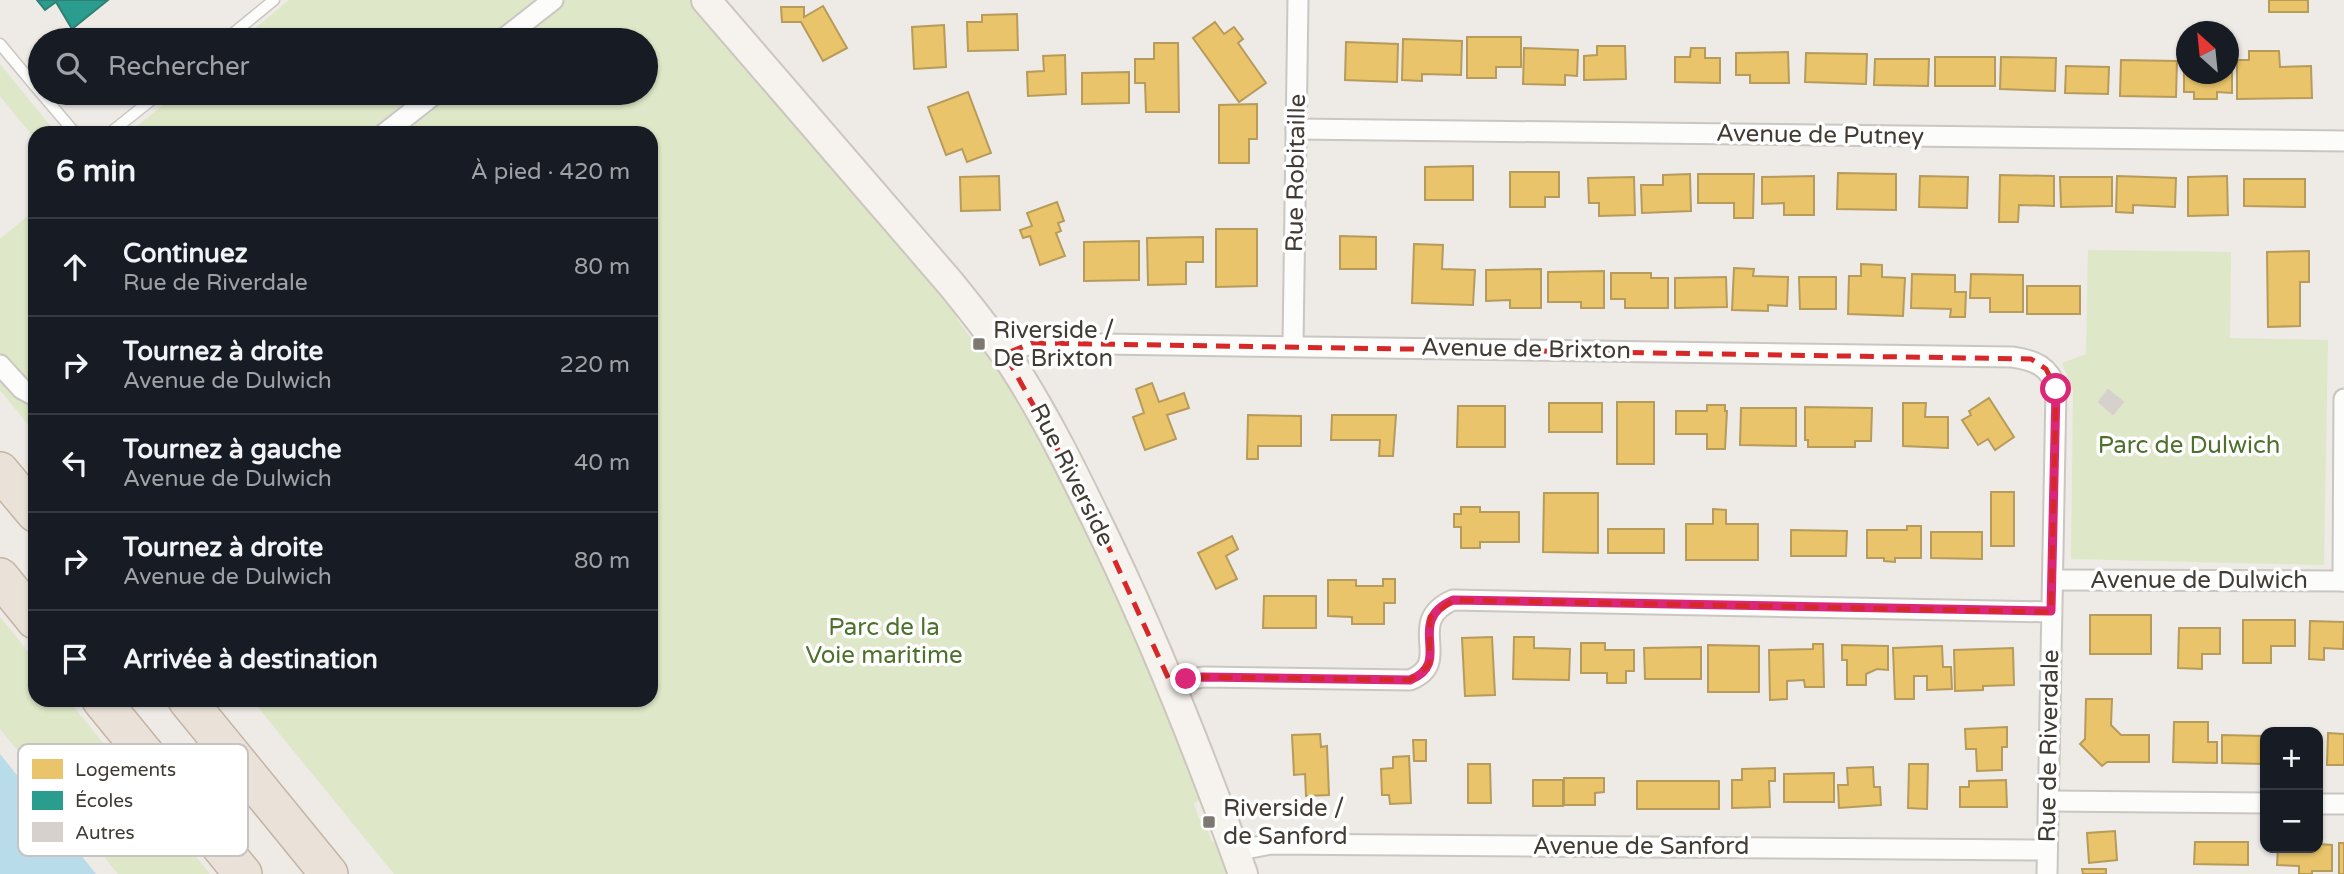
<!DOCTYPE html>
<html lang="fr">
<head>
<meta charset="utf-8">
<style>
  :root { --surface:#171b24; --page:#242831; --text:#f1f3f6; --muted:#9ea1a6; --line:#363941 }
  body { margin:0; font-family:"Varela Round",sans-serif; background:var(--page); color:var(--text) }
  .controls { position:absolute; right:21px; bottom:21px; display:grid; overflow:hidden; border-radius:14px; box-shadow:0 2px 5px #0004 }
  .controls button { width:63px; height:63px; display:grid; place-items:center; padding:0; border:0; border-bottom:2px solid var(--line); background:var(--surface); color:var(--text); font:35px sans-serif }
  .compass { position:absolute; left:2176px; top:21px; width:63px; height:63px; border-radius:50%; background:var(--surface); box-shadow:0 2px 5px #0004; rotate:333deg }
  .stop { position:absolute; width:21px; height:21px; margin:-16px; border:5px solid #db2777; border-radius:50%; background:#fff }
  .stop.end { background:#db2777; border-color:#fff; box-shadow:0 2px 7px #0008 }
  .list { margin:0; padding:0; list-style:none }
  h2 { display:flex; justify-content:space-between; align-items:center; height:91px; margin:0; padding:0 28px; font-size:30px }
  h2 small { font-size:23px; font-weight:400; color:var(--muted) }
  .list li { display:grid; grid-template-columns:46px 1fr auto; gap:21px; align-items:center; box-sizing:border-box; height:98px; padding:0 28px; border-top:2px solid var(--line) }
  .list b { display:block; font-size:26px; white-space:nowrap }
  .list p { margin:0; font-size:23px; white-space:nowrap; color:var(--muted) }
  .list em { font-size:23px; font-style:normal; color:var(--muted) }
  .icon { flex:none; width:38px; height:38px; fill:none; stroke:currentColor; stroke-width:2; stroke-linecap:round; stroke-linejoin:round }
  .map { position:relative; flex:none; width:2344px; height:874px; overflow:hidden }
  .search { position:absolute; background:var(--surface); box-shadow:0 2px 5px #0004; left:28px; top:28px; width:630px; height:77px; display:flex; align-items:center; gap:18px; box-sizing:border-box; padding:0 24px; border-radius:38px; color:var(--muted); font-size:26px }
  .panel { position:absolute; background:var(--surface); box-shadow:0 2px 5px #0004; left:28px; top:126px; width:630px; height:581px; border-radius:21px }
  .map>svg:first-child { display:block }
</style>
</head>
<body>
<div class="map">
<svg width="2344" height="874" viewBox="0 0 2344 874">
  <rect width="100%" height="100%" fill="#eeeae6"/>
  <g fill="#dee7c7">
    <polygon points="289,0 689,0 959,314 956,318 979,349 984,346 987,350 1033,423 1120,597 1202,799 1194,803 1199,819 1205,822 1212,842 1218,841 1230,874 394,874 252,700 651,700 651,133 129,133 177,93 646,93 646,40 241,40"/>
    <polygon points="0,64 56,133 35,133 35,139 0,96"/>
    <polygon points="35,210 35,433 0,390 0,239"/>
    <polygon points="2088,250 2231,252 2230,338 2328,340 2324,565 2071,559 2073,391 2062,363 2086,354"/>
    <polygon points="0,617 35,660 35,700 68,700 210,874 118,874 0,729"/>
  </g>
  <polygon fill="#b8dcea" points="0,754 96,874 0,874"/>
  <g fill="#e9c46a" stroke="#b79b5a" stroke-width="2">
    <rect x="2269" y="0" width="39" height="12"/>
    <polygon points="823,6 847,48 823,61 801,22 782,22 781,7 804,7 804,17"/>
    <polygon points="1017,14 1018,50 968,51 967,22 982,22 982,15"/>
    <polygon points="1215,22 1224,34 1234,27 1243,39 1238,43 1266,83 1239,102 1193,38"/>
    <polygon points="944,25 946,67 914,69 912,27"/>
    <polygon points="1467,37 1521,37 1521,67 1496,67 1496,78 1467,78"/>
    <polygon points="1403,39 1462,41 1461,75 1422,74 1422,81 1402,80"/>
    <polygon points="1346,42 1398,44 1397,82 1345,80"/>
    <polygon points="1154,43 1178,43 1179,112 1146,112 1145,83 1135,83 1135,59 1154,59"/>
    <polygon points="1597,46 1625,46 1626,79 1584,80 1584,56 1597,55"/>
    <polygon points="1524,48 1578,50 1577,76 1565,75 1565,85 1523,84"/>
    <polygon points="1691,48 1705,48 1705,58 1720,58 1720,83 1675,82 1675,57 1690,57"/>
    <polygon points="2249,51 2279,51 2280,67 2311,66 2312,98 2237,99 2237,60 2249,60"/>
    <polygon points="1788,52 1789,83 1750,83 1750,75 1736,75 1736,53"/>
    <polygon points="1806,53 1867,54 1866,84 1805,82"/>
    <polygon points="1065,55 1066,94 1028,96 1027,72 1044,71 1043,56"/>
    <rect x="1935" y="57" width="60" height="29"/>
    <polygon points="2001,57 2056,58 2055,91 2000,89"/>
    <polygon points="1875,59 1929,59 1928,86 1874,85"/>
    <polygon points="2121,60 2177,61 2176,97 2120,96"/>
    <polygon points="2066,66 2109,67 2108,94 2065,93"/>
    <polygon points="2184,67 2186,67 2186,74 2228,74 2228,67 2232,67 2232,93 2217,92 2217,99 2194,99 2194,92 2184,92"/>
    <polygon points="1129,72 1129,103 1082,104 1082,73"/>
    <polygon points="968,92 991,153 967,162 962,149 946,155 928,107"/>
    <polygon points="1257,104 1257,139 1249,139 1249,163 1219,163 1219,105"/>
    <polygon points="1473,166 1473,200 1425,200 1425,167"/>
    <polygon points="1510,172 1559,172 1559,197 1545,197 1545,207 1510,207"/>
    <polygon points="1838,173 1896,174 1896,210 1837,209"/>
    <polygon points="1690,174 1691,211 1642,213 1641,185 1663,185 1663,175"/>
    <polygon points="1698,174 1754,174 1753,218 1734,218 1734,203 1698,203"/>
    <polygon points="2000,175 2054,176 2054,206 2019,205 2018,222 1999,222"/>
    <polygon points="999,176 1000,210 961,211 960,177"/>
    <polygon points="1814,176 1814,215 1784,215 1784,203 1762,204 1762,177"/>
    <polygon points="1920,176 1968,177 1967,208 1919,207"/>
    <polygon points="2117,176 2176,178 2175,207 2133,205 2133,213 2116,212"/>
    <polygon points="2227,176 2228,215 2188,216 2188,177"/>
    <polygon points="1634,177 1635,215 1599,216 1599,203 1589,203 1588,178"/>
    <polygon points="2060,177 2112,177 2112,206 2061,207"/>
    <polygon points="2244,179 2305,179 2305,207 2244,206"/>
    <polygon points="1057,202 1064,221 1058,223 1061,231 1056,233 1065,256 1040,265 1030,236 1023,238 1020,230 1032,226 1027,213"/>
    <polygon points="1216,229 1257,229 1257,286 1216,287"/>
    <polygon points="1340,236 1376,237 1376,269 1340,269"/>
    <polygon points="1203,237 1203,262 1186,262 1186,284 1148,285 1147,238"/>
    <polygon points="1139,241 1139,280 1084,281 1084,242"/>
    <polygon points="1414,244 1443,245 1442,269 1475,270 1473,305 1412,303"/>
    <polygon points="2309,251 2309,282 2300,282 2300,326 2268,327 2267,252"/>
    <polygon points="1861,264 1882,265 1882,277 1905,278 1903,316 1848,314 1849,276 1861,276"/>
    <polygon points="1734,268 1754,269 1753,276 1788,277 1787,306 1768,305 1768,311 1732,310"/>
    <polygon points="1541,269 1541,308 1510,308 1510,300 1486,301 1486,270"/>
    <polygon points="1604,271 1604,308 1581,308 1581,302 1548,302 1548,272"/>
    <polygon points="1611,273 1651,273 1651,278 1668,278 1668,308 1625,308 1625,299 1611,299"/>
    <polygon points="1912,274 1955,275 1955,292 1966,292 1965,317 1950,317 1951,309 1911,308"/>
    <polygon points="1971,274 2023,275 2023,312 1990,312 1990,298 1970,298"/>
    <polygon points="1726,277 1727,307 1675,308 1675,278"/>
    <polygon points="1799,277 1836,277 1836,309 1800,309"/>
    <rect x="2027" y="286" width="53" height="28"/>
    <polygon points="1152,383 1159,402 1184,393 1189,408 1167,415 1176,439 1145,450 1133,417 1144,413 1136,389"/>
    <polygon points="1989,398 2014,437 1995,450 1988,439 1978,445 1962,420 1971,415 1969,411"/>
    <rect x="1617" y="402" width="37" height="62"/>
    <rect x="1549" y="403" width="53" height="29"/>
    <polygon points="1903,403 1926,403 1925,417 1948,417 1948,448 1903,446"/>
    <polygon points="1707,405 1725,405 1725,411 1727,411 1725,449 1707,449 1707,434 1676,434 1676,411 1707,411"/>
    <polygon points="1458,406 1505,406 1505,447 1457,447"/>
    <polygon points="1805,407 1872,408 1871,441 1855,441 1855,447 1808,447 1808,440 1805,440"/>
    <polygon points="1741,408 1796,408 1796,446 1740,445"/>
    <polygon points="1248,415 1301,416 1301,446 1258,446 1258,459 1247,459"/>
    <polygon points="1332,415 1396,415 1393,456 1379,456 1380,440 1331,440"/>
    <rect x="1991" y="492" width="23" height="54"/>
    <polygon points="1544,493 1598,493 1598,553 1543,552"/>
    <polygon points="1461,507 1480,507 1480,512 1519,512 1519,542 1480,542 1480,548 1461,548 1461,527 1454,527 1454,514 1461,514"/>
    <polygon points="1713,509 1726,510 1726,524 1758,524 1758,560 1686,560 1686,524 1713,524"/>
    <polygon points="1907,526 1921,526 1921,558 1895,558 1895,562 1884,561 1884,558 1867,558 1867,530 1907,530"/>
    <rect x="1608" y="529" width="56" height="24"/>
    <polygon points="1791,530 1847,531 1846,556 1791,556"/>
    <polygon points="1931,532 1982,532 1982,559 1931,558"/>
    <polygon points="1232,536 1238,549 1226,556 1237,579 1216,589 1198,553"/>
    <polygon points="1383,579 1395,579 1395,603 1384,603 1384,624 1352,624 1352,617 1328,616 1328,580 1356,580 1356,586 1383,586"/>
    <polygon points="1264,596 1316,596 1316,628 1263,628"/>
    <rect x="2090" y="615" width="61" height="39"/>
    <polygon points="2243,620 2295,620 2295,646 2271,646 2271,663 2243,663"/>
    <polygon points="2310,621 2344,622 2343,649 2324,648 2324,660 2309,659"/>
    <polygon points="2179,628 2220,628 2220,654 2202,654 2202,669 2178,668"/>
    <polygon points="1492,637 1495,695 1465,696 1462,638"/>
    <polygon points="1514,637 1534,637 1534,648 1570,649 1569,680 1513,679"/>
    <polygon points="1581,643 1605,643 1605,650 1634,650 1634,671 1626,671 1626,683 1607,683 1607,673 1581,673"/>
    <polygon points="1813,644 1823,644 1824,687 1805,687 1804,680 1787,681 1787,699 1770,700 1769,650 1813,649"/>
    <polygon points="1708,645 1759,646 1759,692 1708,692"/>
    <polygon points="1842,645 1888,646 1888,670 1877,669 1866,674 1866,685 1847,685 1847,660 1842,660"/>
    <polygon points="1942,646 1943,667 1951,667 1952,689 1927,690 1927,676 1914,676 1914,699 1895,699 1893,648"/>
    <polygon points="1701,647 1701,679 1645,679 1644,648"/>
    <polygon points="2013,648 2014,685 1983,686 1983,690 1955,691 1954,650"/>
    <polygon points="2086,699 2112,699 2111,725 2121,735 2149,735 2149,762 2107,762 2102,766 2080,744 2085,739"/>
    <polygon points="2174,722 2208,722 2208,742 2217,742 2217,763 2173,762"/>
    <polygon points="2007,727 2007,747 2002,747 2002,770 1977,771 1976,749 1966,749 1965,729"/>
    <polygon points="2328,733 2344,734 2344,765 2327,765"/>
    <polygon points="1320,734 1321,747 1327,746 1329,795 1306,796 1305,774 1294,775 1292,735"/>
    <polygon points="2222,735 2265,736 2265,764 2222,763"/>
    <polygon points="1413,740 1426,740 1426,761 1414,761"/>
    <polygon points="1409,756 1411,803 1390,804 1389,795 1382,795 1381,769 1393,768 1393,757"/>
    <polygon points="1468,764 1490,764 1491,803 1468,803"/>
    <polygon points="1909,764 1928,764 1927,809 1908,808"/>
    <polygon points="1873,767 1874,787 1880,787 1881,805 1839,808 1838,785 1848,785 1847,768"/>
    <polygon points="1775,768 1775,781 1769,781 1770,807 1732,808 1732,780 1742,780 1742,769"/>
    <polygon points="1834,773 1834,802 1784,802 1784,774"/>
    <polygon points="1564,778 1604,778 1604,792 1595,793 1595,805 1564,805"/>
    <rect x="1533" y="780" width="30" height="26"/>
    <polygon points="2006,780 2007,807 1960,807 1960,787 1969,787 1969,781"/>
    <rect x="1637" y="781" width="82" height="28"/>
    <polygon points="2115,831 2117,860 2089,863 2087,833"/>
    <polygon points="2195,842 2248,842 2248,865 2194,864"/>
    <rect x="2339" y="843" width="5" height="31"/>
    <polygon points="2318,844 2332,845 2332,871 2312,871 2312,874 2299,874 2299,866 2277,865 2278,848 2318,848"/>
    <polygon points="2082,869 2106,869 2106,874 2083,874"/>
  </g>
  <polygon fill="#2a9d8f" stroke="#318074" stroke-width="2" points="37,0 108,0 72,29 56,2 45,10"/>
  <polygon fill="#d6d1cd" stroke="#d6d1cc" stroke-width="2" points="2108,390 2123,402 2113,414 2099,402"/>
  <g fill="none" stroke-linecap="round" stroke-linejoin="round">
    <g stroke="#cac6c2" stroke-width="13">
      <g id="lane">
        <polyline points="225,40 274,0"/>
        <polyline points="0,44 40,92"/>
        <polyline points="41,93 75,133"/>
        <polyline points="110,133 160,93"/>
      </g>
    </g>
    <g stroke="#cac6c2" stroke-width="23">
      <g id="street">
        <polyline points="502,40 553,0"/>
        <polyline points="1296,129 2344,141"/>
        <polyline points="385,133 436,93"/>
        <polyline points="1293,345 1298,0"/>
        <path d="M1005,354L1032,343L2012,357C2034,360 2050,366 2056,389L2047,874"/>
        <polyline points="0,365 22,389 35,396"/>
        <polyline points="2053,580 2344,581"/>
        <polyline points="2343,581 2344,399"/>
        <path d="M1171,684L1203,677L1410,680C1455,662 1403,622 1453,600L2051,612"/>
        <polyline points="2049,801 2265,803"/>
        <polyline points="2318,804 2344,804"/>
        <polyline points="1235,851 1271,844 2047,850"/>
      </g>
    </g>
    <g stroke="#ccc6be" stroke-width="32">
      <path id="secondary" d="M706,0L951,284C972,310 993,336 1012,364C1049,421 1079,484 1109,546C1160,653 1203,762 1243,874"/>
    </g>
    <g stroke="#c4b4a3" stroke-width="40">
      <g id="highway">
        <polyline points="0,471 35,513"/>
        <polyline points="0,577 35,620"/>
        <polyline points="101,700 243,874"/>
        <polyline points="187,700 329,874"/>
      </g>
    </g>
    <use href="#lane" stroke="#fcfcfb" stroke-width="10"/>
    <use href="#street" stroke="#fcfcfb" stroke-width="19"/>
    <use href="#secondary" stroke="#f6f2ed" stroke-width="28"/>
    <use href="#highway" stroke="#eae2d8" stroke-width="37"/>
  </g>
  <g fill="none" stroke-linecap="round" stroke-linejoin="round">
    <path stroke="#db2777" stroke-width="9" d="M1186,679L1203,677L1410,680C1455,662 1403,622 1453,600L2051,611L2056,389"/>
  </g>
  <path fill="none" stroke="#d62828" stroke-width="5" stroke-dasharray="14 9" stroke-linejoin="round" d="M1032,343L2031,359L2046,369L2056,389L2051,612L1453,600L1430,617L1429,665L1410,680L1203,677L1171,684L1094,515L1005,354Z"/>
  <g fill="#7e7872" stroke="#fff" stroke-width="2.5">
    <rect x="972" y="337" width="14" height="14" rx="3.5"/>
    <rect x="1202" y="815" width="14" height="14" rx="3.5"/>
  </g>
  <g text-anchor="middle" dominant-baseline="central" stroke-width="7" stroke-linejoin="round" paint-order="stroke">
    <g font-size="24" fill="#423b34" stroke="#fff">
      <text transform="translate(1820 135) rotate(1)">Avenue de Putney</text>
      <text transform="translate(1296 173) rotate(-89)">Rue Robitaille</text>
      <text transform="translate(1526 349) rotate(1)">Avenue de Brixton</text>
      <text transform="translate(1072 475) rotate(63)">Rue Riverside</text>
      <text x="2199" y="580">Avenue de Dulwich</text>
      <text transform="translate(2049 746) rotate(-89)">Rue de Riverdale</text>
      <text x="1641" y="846">Avenue de Sanford</text>
    </g>
    <g font-size="24" fill="#423b34" stroke="#fff" text-anchor="start">
      <text x="993" y="330">Riverside /<tspan x="993" dy="28">De Brixton</tspan></text>
      <text x="1223" y="808">Riverside /<tspan x="1223" dy="28">de Sanford</tspan></text>
    </g>
    <g font-size="24" fill="#4d702b" stroke="#fff">
      <text x="2189" y="445">Parc de Dulwich</text>
      <text x="884" y="627">Parc de la<tspan x="884" dy="28">Voie maritime</tspan></text>
    </g>
  </g>
  <rect x="18" y="744" width="230" height="112" rx="10" fill="#fff" stroke="#c6c4c2" stroke-width="2"/>
  <rect x="32" y="759" width="31" height="20" fill="#e9c46a"/>
  <rect x="32" y="791" width="31" height="19" fill="#2a9d8f"/>
  <rect x="32" y="822" width="31" height="20" fill="#d6d1cd"/>
  <g font-size="19" fill="#423b34">
    <text x="75" y="776">Logements</text>
    <text x="75" y="807">Écoles</text>
    <text x="75" y="839">Autres</text>
  </g>
</svg>
<div class="controls">
<button>+</button>
<button>−</button>
</div>
<svg class="compass" viewBox="-18 -18 36 36"><path d="M0-13l5 13h-10z" fill="#e53935"/><path d="M0 13l5-13h-10z" fill="#9ea1a6"/></svg>
<div class="stop" style="left:2056px;top:389px"></div>
<div class="stop end" style="left:1186px;top:679px"></div>
<div class="search"><svg class="icon" aria-label="search" viewBox="0 0 24 24"><circle cx="10" cy="10" r="6"/><path d="M15 15l6 6"/></svg>Rechercher</div>
<section class="panel">
<h2>6 min<small>À pied · 420 m</small></h2>
<ul class="list">
<li><svg class="icon" aria-label="ahead" viewBox="0 0 24 24"><path d="M12 20V5M6 11l6-6 6 6"/></svg><div><b>Continuez</b><p>Rue de Riverdale</p></div><em>80 m</em></li>
<li><svg class="icon" aria-label="right" viewBox="0 0 24 24"><path d="M7 20v-9h11M14 6l5 5-5 5"/></svg><div><b>Tournez à droite</b><p>Avenue de Dulwich</p></div><em>220 m</em></li>
<li><svg class="icon" aria-label="left" viewBox="0 0 24 24"><path d="M17 20v-9H6M10 6l-5 5 5 5"/></svg><div><b>Tournez à gauche</b><p>Avenue de Dulwich</p></div><em>40 m</em></li>
<li><svg class="icon" aria-label="right" viewBox="0 0 24 24"><path d="M7 20v-9h11M14 6l5 5-5 5"/></svg><div><b>Tournez à droite</b><p>Avenue de Dulwich</p></div><em>80 m</em></li>
<li><svg class="icon" aria-label="arrive" viewBox="0 0 24 24"><path d="M6 21V4h12l-3 4 3 4H6"/></svg><div><b>Arrivée à destination</b></div></li>
</ul>
</section>
</div>
</body>
</html>
